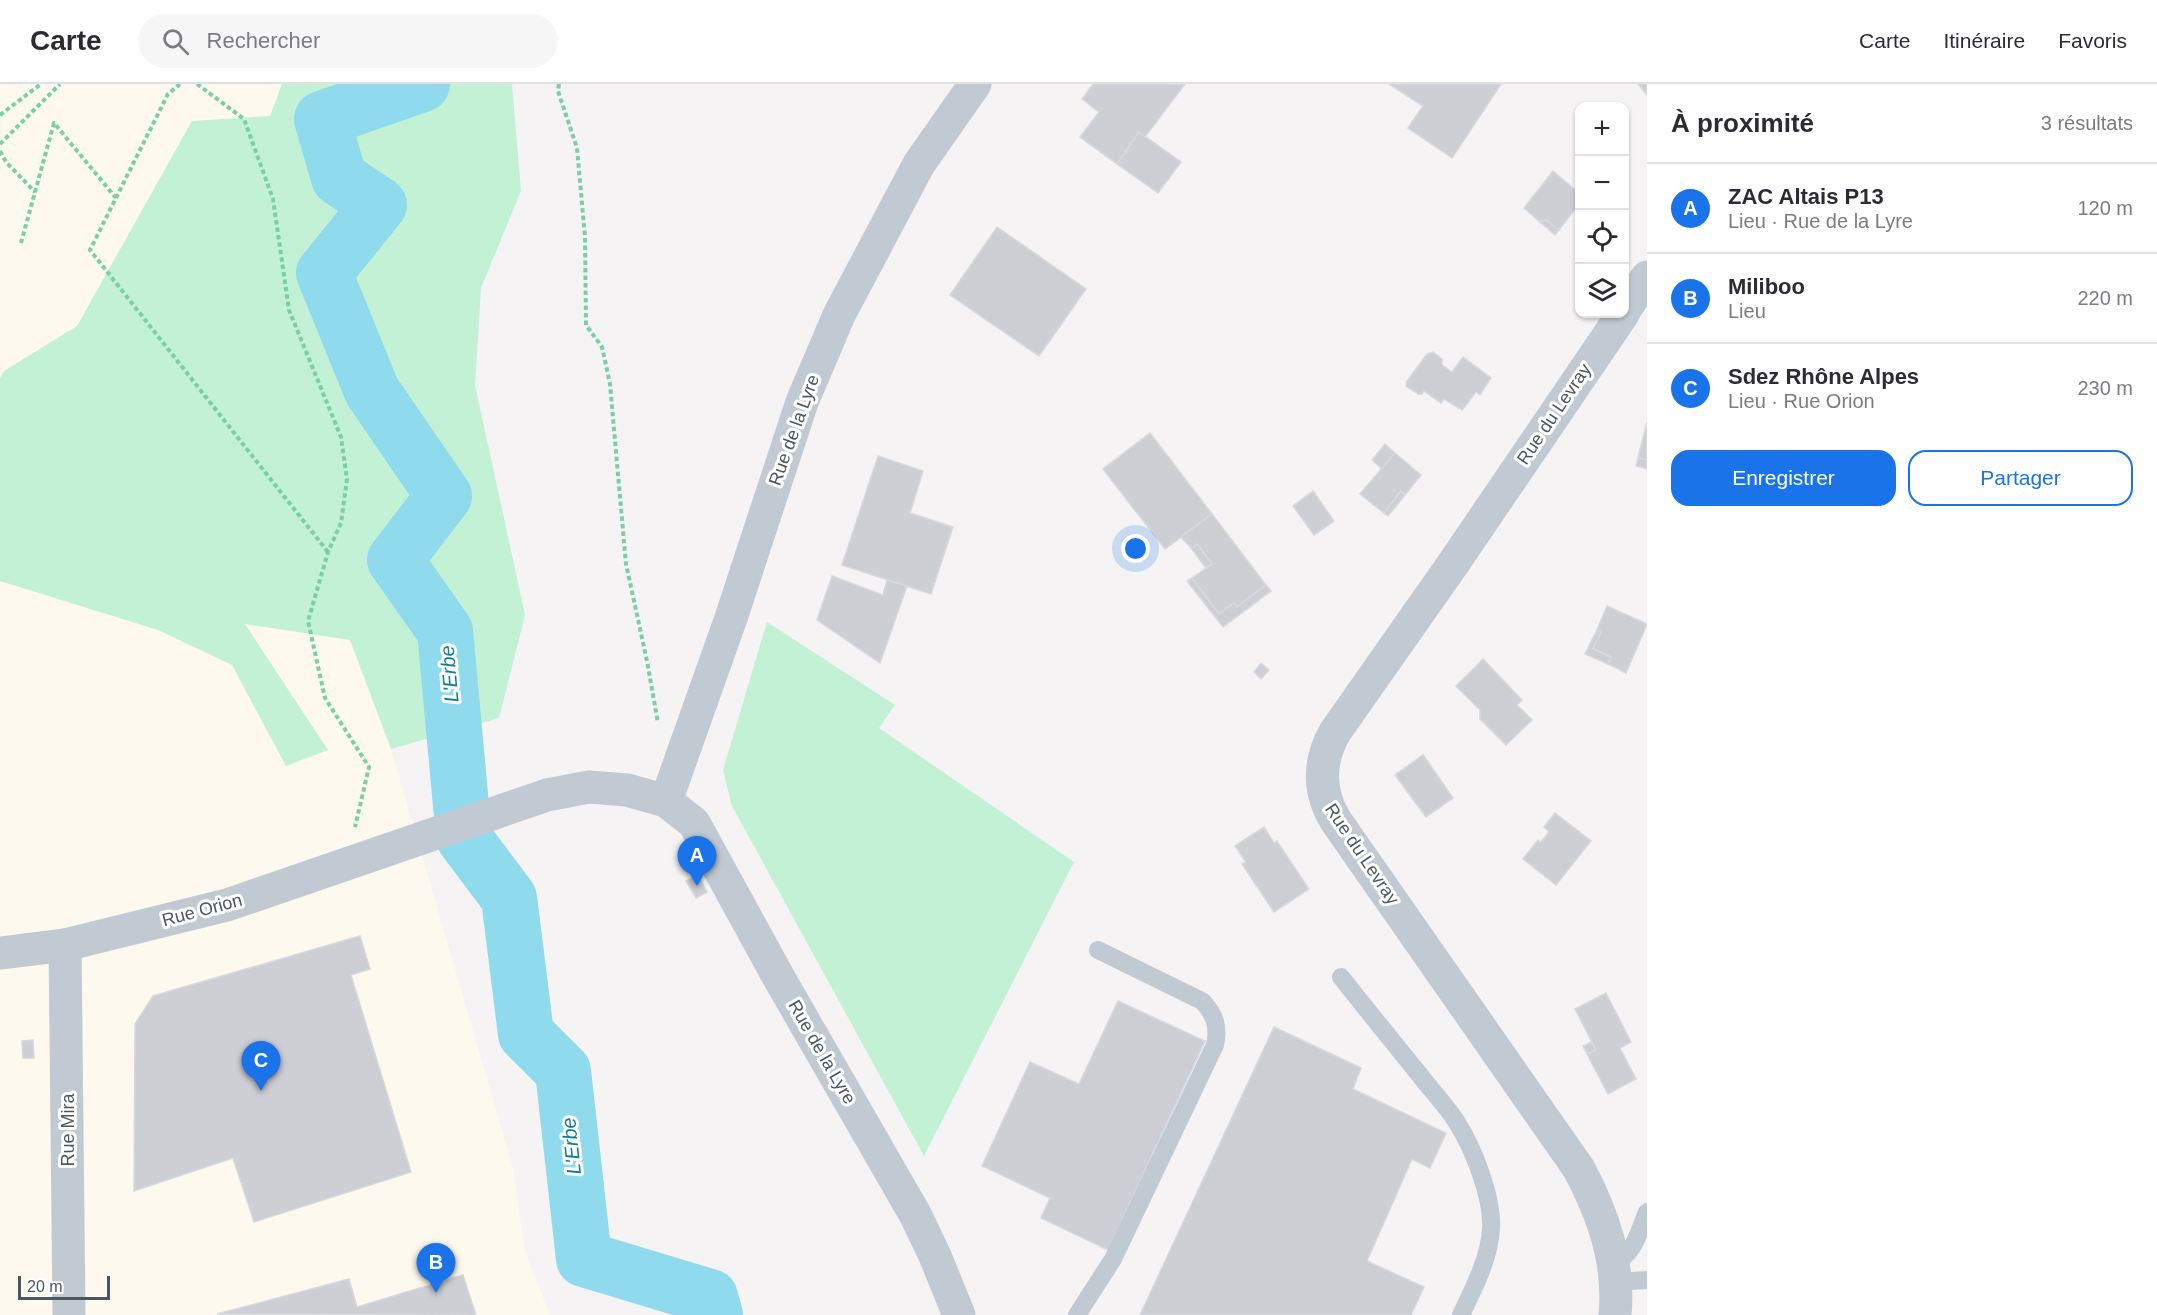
<!DOCTYPE html>
<html lang="fr">
<head>
<meta charset="utf-8">
<style>
  :root { --surface:#fff; --page:#f7f7f7; --text:#2b2b33; --muted:#7c7c81; --line:#e1e1e2; --accent:#1a73e8 }
  body { margin:0; font-family:Helvetica,sans-serif; background:var(--page); color:var(--text) }
  .controls { position:absolute; right:18px; top:18px; display:grid; overflow:hidden; border-radius:12px; box-shadow:0 2px 4px #0004 }
  .controls button { width:54px; height:54px; display:grid; place-items:center; padding:0; border:0; border-bottom:2px solid var(--line); background:var(--surface); color:var(--text); font:30px sans-serif }
  .scale { position:absolute; left:18px; bottom:15px; width:92px; box-sizing:border-box; padding-left:6px; border:3px solid #4a5661; border-top:0; font-size:16px; line-height:21px; white-space:nowrap; color:#4a5661; -webkit-text-stroke:4px #fff; paint-order:stroke }
  .you { position:absolute; left:1136px; top:465px; width:21px; height:21px; margin:-15px; border:4px solid #fff; border-radius:50%; background:#1a73e8; box-shadow:0 0 0 9px #1a73e833 }
  .badge { display:grid; place-items:center; width:39px; height:39px; border-radius:50%; background:var(--accent); color:#fff; font-size:20px; font-weight:700 }
  .pin { position:absolute; translate:-50% -50px; filter:drop-shadow(0 2px 3px #0008) }
  .pin::after { content:''; position:absolute; top:32px; width:21px; height:18px; background:inherit; clip-path:polygon(0 0,100% 0,50% 100%) }
  .list { margin:0; padding:0; list-style:none }
  h2 { display:flex; justify-content:space-between; align-items:center; height:78px; margin:0; padding:0 24px; font-size:26px }
  h2 small { font-size:20px; font-weight:400; color:var(--muted) }
  .list li { display:grid; grid-template-columns:39px 1fr auto; gap:18px; align-items:center; box-sizing:border-box; height:90px; padding:0 24px; border-top:2px solid var(--line) }
  .list b { display:block; font-size:22px; white-space:nowrap }
  .list p { margin:0; font-size:20px; white-space:nowrap; color:var(--muted) }
  .list em { font-size:20px; font-style:normal; color:var(--muted) }
  .actions { display:flex; gap:12px; padding:18px 24px }
  .actions a { flex:1; padding:14px 0; border:2px solid var(--accent); border-radius:18px; text-align:center; font-size:21px; color:var(--accent) }
  .actions .main { background:var(--accent); color:#fff }
  .icon { flex:none; width:33px; height:33px; fill:none; stroke:currentColor; stroke-width:2; stroke-linecap:round; stroke-linejoin:round }
  .map { position:relative; flex:none; width:1647px; height:1231px; overflow:hidden }
  header { display:flex; align-items:center; gap:36px; box-sizing:border-box; height:84px; padding:0 30px; background:var(--surface); border-bottom:2px solid var(--line) }
  header strong { font-size:28px }
  nav { display:flex; gap:33px; margin-inline-start:auto; font-size:21px }
  .search { width:420px; height:54px; background:var(--page); display:flex; align-items:center; gap:15px; box-sizing:border-box; padding:0 21px; border-radius:33px; color:var(--muted); font-size:22px }
  main { display:flex }
  aside { flex:1; background:var(--surface) }
  .map>svg:first-child { display:block }
</style>
</head>
<body>
<header>
<strong>Carte</strong>
<div class="search"><svg class="icon" aria-label="search" viewBox="0 0 24 24"><circle cx="10" cy="10" r="6"/><path d="M15 15l6 6"/></svg>Rechercher</div>
<nav><a>Carte</a><a>Itinéraire</a><a>Favoris</a></nav>
</header>
<main>
<div class="map">
<svg width="1647" height="1231" viewBox="0 0 1647 1231">
  <rect width="100%" height="100%" fill="#f5f3f3"/>
  <polygon fill="#fdf9ef" points="0,0 282,0 270,32 193,37 244,540 350,556 391,665 513,1084 525,1167 550,1231 0,1231"/>
  <g fill="#c3f1d5">
    <polygon points="282,0 512,0 521,107 481,204 475,301 525,531 499,634 391,665 350,556 245,540 328,666 286,682 232,581 158,546 0,497 0,294 4,287 77,242 192,37 270,32"/>
    <polygon points="767,538 895,621 879,644 1074,778 924,1072 732,722 723,686"/>
  </g>
  <g fill="none" stroke-linecap="round" stroke-linejoin="round">
    <polyline stroke="#90daee" stroke-width="56" points="422,0 322,35 339,94 379,121 324,189 372,307 444,412 395,476 445,547 464,754 509,814 526,950 563,987 584,1175 710,1213 715,1231"/>
  </g>
  <g fill="#cdcfd5" stroke="#d7d9de" stroke-width="1.5">
    <polygon points="1093,0 1185,0 1145,53 1139,48 1117,80 1080,53 1099,28 1082,15"/>
    <polygon points="1389,0 1501,0 1452,74 1408,44 1423,22"/>
    <polygon points="1638,0 1647,0 1647,11"/>
    <polygon points="1139,48 1181,78 1158,109 1117,80"/>
    <polygon points="1553,87 1580,110 1580,119 1559,146 1546,136 1540,138 1524,124"/>
    <polygon points="1546,136 1559,146 1555,151 1540,138"/>
    <polygon points="997,143 1086,205 1039,272 950,211"/>
    <polygon points="1433,268 1442,275 1442,281 1452,288 1463,273 1491,294 1480,311 1476,308 1462,326 1444,315 1441,319 1424,307 1422,310 1418,310 1406,302 1407,297 1427,270"/>
    <polygon points="1647,338 1647,376 1638,374"/>
    <polygon points="1150,349 1212,430 1165,465 1103,385"/>
    <polygon points="1385,360 1395,369 1382,385 1372,376"/>
    <polygon points="1395,369 1421,391 1405,411 1401,407 1384,429 1360,410"/>
    <polygon points="878,372 923,387 910,429 953,443 931,510 842,481"/>
    <polygon points="1638,374 1647,376 1647,385 1636,382"/>
    <polygon points="1313,407 1334,437 1314,451 1293,422"/>
    <polygon points="1401,407 1405,411 1388,432 1384,429"/>
    <polygon points="1212,430 1266,501 1237,523 1234,519 1219,530 1192,494 1212,480 1197,460 1192,465 1181,453"/>
    <polygon points="1197,460 1212,480 1206,484 1192,465"/>
    <polygon points="832,492 883,511 887,496 907,502 880,579 817,536"/>
    <polygon points="1192,494 1219,530 1234,519 1237,523 1266,501 1271,507 1223,543 1187,497"/>
    <polygon points="1607,522 1647,540 1626,589 1608,580 1611,573 1593,565 1601,548 1597,546"/>
    <polygon points="1597,546 1601,548 1593,565 1611,573 1608,580 1585,570"/>
    <polygon points="1483,575 1522,616 1517,621 1532,636 1506,661 1480,635 1480,626 1456,602"/>
    <polygon points="1261,579 1269,586 1261,595 1254,588"/>
    <polygon points="1423,671 1453,714 1426,733 1395,691"/>
    <polygon points="1555,729 1591,757 1556,801 1523,775 1538,756 1541,758 1549,748 1544,743"/>
    <polygon points="1264,743 1274,759 1277,757 1309,805 1274,828 1242,780 1246,778 1235,762"/>
    <polygon points="698,791 707,808 696,814 686,797"/>
    <polygon points="360,852 370,885 351,891 411,1088 254,1138 233,1074 134,1107 135,940 153,912"/>
    <polygon points="1606,909 1631,958 1620,964 1636,995 1608,1010 1587,970 1596,966 1575,925"/>
    <polygon points="1118,917 1205,957 1108,1166 1041,1134 1050,1114 982,1082 1030,978 1079,1000"/>
    <polygon points="1274,943 1361,984 1353,1005 1446,1049 1430,1084 1412,1075 1367,1177 1424,1203 1411,1231 1140,1231"/>
    <polygon points="33,956 34,974 23,974 22,957"/>
    <polygon points="1591,958 1596,966 1587,970 1583,962"/>
    <polygon points="463,1191 476,1231 217,1230 349,1195 357,1223"/>
  </g>
  <g fill="none" stroke-linecap="round" stroke-linejoin="round">
    <g stroke="#7ad0a6" stroke-width="4" stroke-dasharray="4.5 3" stroke-linecap="butt">
      <polyline points="180,0 168,10 90,166 328,468"/>
      <polyline points="197,0 244,35 273,115 289,226 341,353 347,395 341,439 328,468 308,537 325,614 369,683 355,743"/>
      <polyline points="559,0 558,7 577,64 585,153 586,241 602,263 610,300 626,480 647,577 658,639"/>
      <polyline points="0,31 41,0"/>
      <polyline points="0,60 60,0"/>
      <polyline points="0,67 6,78 35,108"/>
      <polyline points="21,159 54,39 116,114"/>
    </g>
    <g stroke="#c1cad2" stroke-width="18">
      <path d="M1341,893C1367,926 1393,958 1419,990C1431,1006 1445,1020 1456,1037C1473,1063 1493,1114 1491,1145C1489,1176 1474,1203 1461,1231"/>
      <path d="M1614,1179C1634,1171 1639,1147 1647,1128"/>
      <polyline points="1615,1198 1647,1196"/>
      <path d="M1077,1231L1113,1175L1215,961C1219,943 1215,930 1202,917L1098,866"/>
    </g>
    <g stroke="#c1cad2" stroke-width="33">
      <polyline points="1624,227 1647,193"/>
      <polyline points="666,717 731,534 802,318 839,231 919,80 975,0"/>
      <polyline points="65,861 69,1231"/>
      <path d="M1615,1231C1620,1178 1603,1130 1579,1085L1336,737C1318,708 1318,678 1335,648L1455,477L1623,230"/>
    </g>
    <polyline stroke="#c1cad2" stroke-width="33" points="0,869 65,861 227,821 547,711 589,703 627,706 666,717 694,739 779,894 916,1132 935,1172 959,1231"/>
  </g>
  <g text-anchor="middle" dominant-baseline="central" stroke-width="6" stroke-linejoin="round" paint-order="stroke">
    <g font-size="18" fill="#4a5661" stroke="#fff">
      <text transform="translate(1554 330) rotate(-56)">Rue du Levray</text>
      <text transform="translate(794 346) rotate(-70)">Rue de la Lyre</text>
      <text transform="translate(1362 770) rotate(56)">Rue du Levray</text>
      <text transform="translate(202 826) rotate(-15)">Rue Orion</text>
      <text transform="translate(822 968) rotate(60)">Rue de la Lyre</text>
      <text transform="translate(68 1046) rotate(-90)">Rue Mira</text>
    </g>
    <g font-size="20" font-style="italic" fill="#0c7c9b" stroke="#fff">
      <text transform="translate(449 590) rotate(-95)">L'Erbe</text>
      <text transform="translate(571 1062) rotate(-96)">L'Erbe</text>
    </g>
  </g>
</svg>
<div class="controls">
<button>+</button>
<button>−</button>
<button><svg class="icon" aria-label="locate" viewBox="0 0 24 24"><circle cx="12" cy="12" r="6"/><path d="M12 2v4M12 18v4M2 12h4M18 12h4"/></svg></button>
<button><svg class="icon" aria-label="layers" viewBox="0 0 24 24"><path d="M12 4l9 5-9 5-9-5zM3 14l9 5 9-5"/></svg></button>
</div>
<div class="scale">20 m</div>
<div class="you"></div>
<div class="pin badge" style="left:697px;top:802px">A</div>
<div class="pin badge" style="left:436px;top:1209px">B</div>
<div class="pin badge" style="left:261px;top:1007px">C</div>
</div>
<aside>
<h2>À proximité<small>3 résultats</small></h2>
<ul class="list">
<li><span class="badge">A</span><div><b>ZAC Altais P13</b><p>Lieu · Rue de la Lyre</p></div><em>120 m</em></li>
<li><span class="badge">B</span><div><b>Miliboo</b><p>Lieu</p></div><em>220 m</em></li>
<li><span class="badge">C</span><div><b>Sdez Rhône Alpes</b><p>Lieu · Rue Orion</p></div><em>230 m</em></li>
</ul>
<div class="actions"><a class="main">Enregistrer</a><a>Partager</a></div>
</aside>
</main>
</body>
</html>
